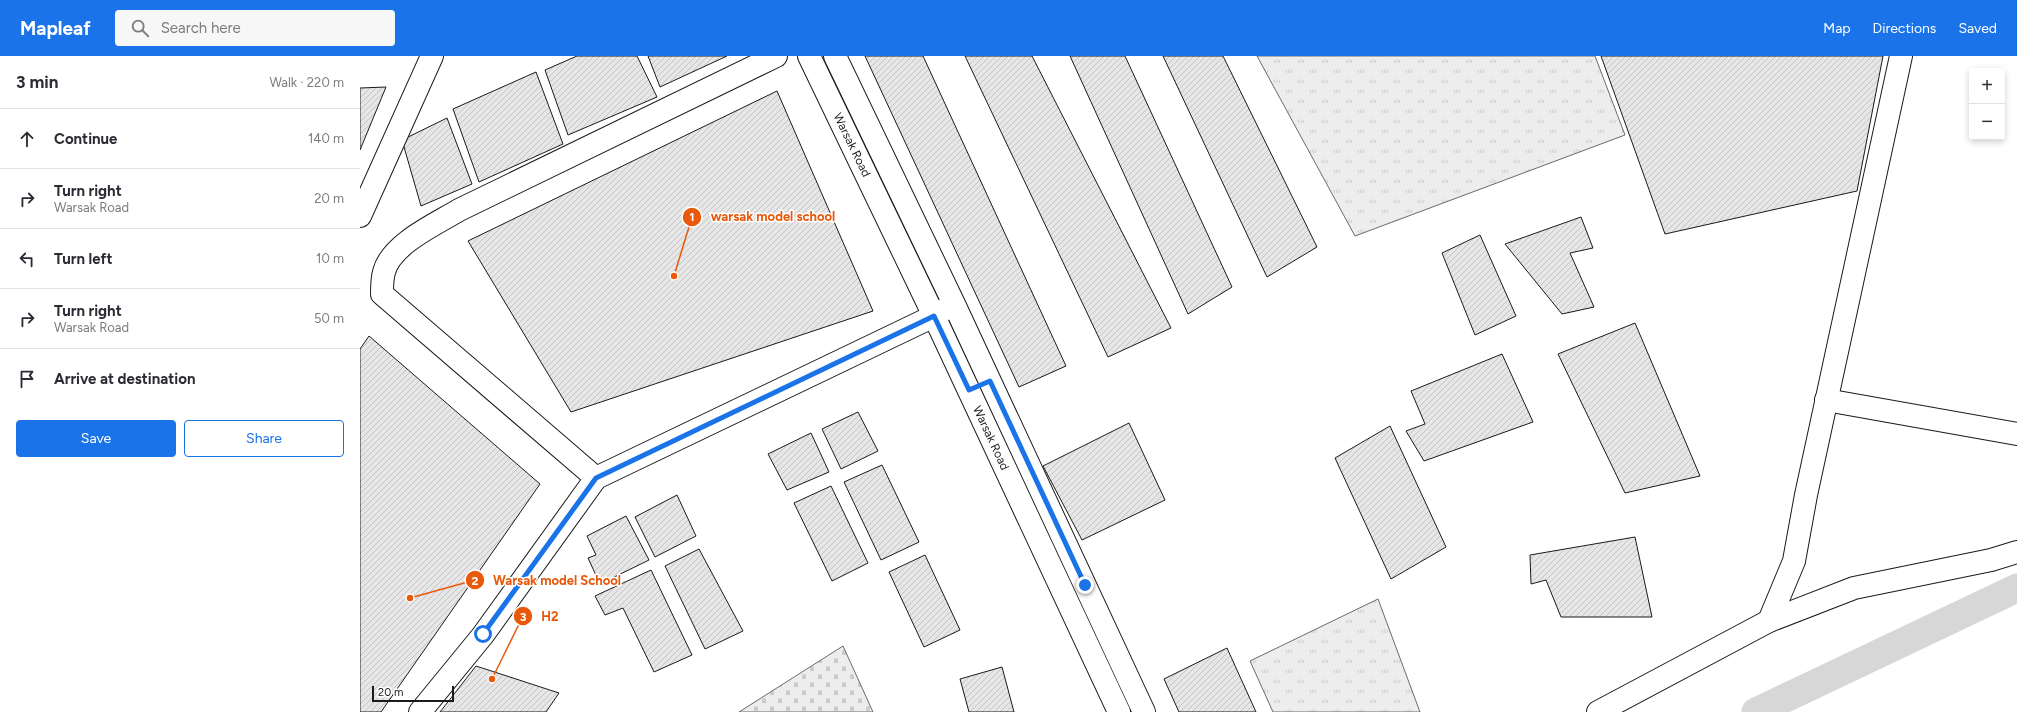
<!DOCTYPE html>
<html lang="en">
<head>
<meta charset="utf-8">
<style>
  :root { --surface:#fff; --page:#f7f7f7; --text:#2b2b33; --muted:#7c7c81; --line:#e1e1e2; --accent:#1a73e8 }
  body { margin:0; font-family:Figtree,sans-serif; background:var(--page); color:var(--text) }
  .controls { position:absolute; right:12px; top:12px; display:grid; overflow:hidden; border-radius:4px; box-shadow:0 2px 6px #0003 }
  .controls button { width:36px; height:36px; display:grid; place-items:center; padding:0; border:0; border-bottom:1px solid var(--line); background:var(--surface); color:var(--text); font:20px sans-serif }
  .scale { position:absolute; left:12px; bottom:10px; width:82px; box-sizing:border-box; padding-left:4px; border:2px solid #1a1a1a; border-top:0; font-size:11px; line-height:14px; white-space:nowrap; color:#1a1a1a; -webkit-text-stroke:3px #fff; paint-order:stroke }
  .stop { position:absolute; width:12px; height:12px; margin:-9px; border:3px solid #1a73e8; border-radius:50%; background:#fff }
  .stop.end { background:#1a73e8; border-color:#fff; box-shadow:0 1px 4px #0008 }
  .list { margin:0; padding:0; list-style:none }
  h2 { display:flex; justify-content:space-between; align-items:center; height:52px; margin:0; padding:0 16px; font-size:17px }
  h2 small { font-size:13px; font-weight:400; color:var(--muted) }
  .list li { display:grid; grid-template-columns:26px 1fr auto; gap:12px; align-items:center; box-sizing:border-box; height:60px; padding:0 16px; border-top:1px solid var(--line) }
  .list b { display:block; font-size:15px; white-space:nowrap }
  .list p { margin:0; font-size:13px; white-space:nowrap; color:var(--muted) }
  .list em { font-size:13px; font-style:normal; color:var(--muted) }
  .actions { display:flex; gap:8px; padding:12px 16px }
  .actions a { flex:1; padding:9px 0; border:1px solid var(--accent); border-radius:4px; text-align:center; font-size:14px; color:var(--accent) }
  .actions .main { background:var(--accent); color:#fff }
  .icon { flex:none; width:22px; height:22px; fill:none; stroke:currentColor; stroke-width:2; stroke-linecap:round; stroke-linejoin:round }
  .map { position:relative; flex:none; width:1657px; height:656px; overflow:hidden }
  header { display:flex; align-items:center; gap:24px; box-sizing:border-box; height:56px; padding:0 20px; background:var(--accent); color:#fff }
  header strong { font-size:19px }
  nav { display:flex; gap:22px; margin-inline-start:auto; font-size:14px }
  .search { width:280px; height:36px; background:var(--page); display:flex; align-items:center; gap:10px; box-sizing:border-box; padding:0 14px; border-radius:4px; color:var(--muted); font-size:15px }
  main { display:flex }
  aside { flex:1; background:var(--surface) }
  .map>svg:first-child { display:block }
</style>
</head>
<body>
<header>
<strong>Mapleaf</strong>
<div class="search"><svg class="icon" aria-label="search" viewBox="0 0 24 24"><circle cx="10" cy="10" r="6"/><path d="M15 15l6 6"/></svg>Search here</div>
<nav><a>Map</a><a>Directions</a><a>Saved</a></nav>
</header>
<main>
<aside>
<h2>3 min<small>Walk · 220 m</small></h2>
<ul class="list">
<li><svg class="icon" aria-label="ahead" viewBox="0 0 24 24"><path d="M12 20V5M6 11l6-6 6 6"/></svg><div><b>Continue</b></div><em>140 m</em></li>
<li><svg class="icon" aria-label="right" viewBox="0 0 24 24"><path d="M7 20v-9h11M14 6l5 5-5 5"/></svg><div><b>Turn right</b><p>Warsak Road</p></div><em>20 m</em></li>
<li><svg class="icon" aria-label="left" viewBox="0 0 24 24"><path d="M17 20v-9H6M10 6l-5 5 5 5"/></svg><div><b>Turn left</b></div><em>10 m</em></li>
<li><svg class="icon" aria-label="right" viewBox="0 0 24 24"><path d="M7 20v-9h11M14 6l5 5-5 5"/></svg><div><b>Turn right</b><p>Warsak Road</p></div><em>50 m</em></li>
<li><svg class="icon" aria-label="arrive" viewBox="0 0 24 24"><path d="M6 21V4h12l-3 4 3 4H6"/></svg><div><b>Arrive at destination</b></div></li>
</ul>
<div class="actions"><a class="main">Save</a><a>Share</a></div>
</aside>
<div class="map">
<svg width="1657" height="656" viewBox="0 0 1657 656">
  <defs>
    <pattern id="grass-tufts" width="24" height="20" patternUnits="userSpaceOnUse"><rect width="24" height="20" fill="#ededed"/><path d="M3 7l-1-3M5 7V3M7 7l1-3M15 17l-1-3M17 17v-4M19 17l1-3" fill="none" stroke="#cbcbcb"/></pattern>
    <pattern id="cemetery-stones" width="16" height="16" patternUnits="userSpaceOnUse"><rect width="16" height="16" fill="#ededed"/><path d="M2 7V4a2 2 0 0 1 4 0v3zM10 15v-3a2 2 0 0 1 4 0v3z" fill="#cbcbcb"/></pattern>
    <pattern id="building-hatch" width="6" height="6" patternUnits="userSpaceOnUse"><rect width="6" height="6" fill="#e6e6e6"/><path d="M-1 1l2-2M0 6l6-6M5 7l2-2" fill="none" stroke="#c5c5c5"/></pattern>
  </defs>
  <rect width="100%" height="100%" fill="#fff"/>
  <g fill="url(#grass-tufts)" stroke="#6a6a6a">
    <polygon points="897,0 1235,0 1265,79 995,180"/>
    <polygon points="1018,543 1060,656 913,656 890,605"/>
  </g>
  <polygon fill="url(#cemetery-stones)" stroke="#6a6a6a" points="483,590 513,656 379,656"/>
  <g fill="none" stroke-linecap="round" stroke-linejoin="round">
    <polyline stroke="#d7d7d7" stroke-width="29" points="1396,656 1657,532"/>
  </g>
  <g fill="url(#building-hatch)" stroke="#1a1a1a">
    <polygon points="217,0 277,0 297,41 208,79 185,14"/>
    <polygon points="288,0 367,0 300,31"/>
    <polygon points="505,0 563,0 706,310 659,331"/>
    <polygon points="605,0 672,0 811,272 748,301"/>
    <polygon points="710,0 765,0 872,231 828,258"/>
    <polygon points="803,0 863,0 957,191 907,221"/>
    <polygon points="1241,0 1523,0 1497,135 1305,178"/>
    <polygon points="176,16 203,88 119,126 93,53"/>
    <polygon points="26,31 0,94 0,32"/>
    <polygon points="417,35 513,255 211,356 108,185"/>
    <polygon points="87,62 112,128 61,150 42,84"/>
    <polygon points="1221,161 1233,192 1210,197 1234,251 1202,258 1145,188"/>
    <polygon points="1120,179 1156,260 1115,279 1082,197"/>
    <polygon points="1275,267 1340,420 1265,437 1198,298"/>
    <polygon points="9,280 180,428 21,656 0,656 0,293"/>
    <polygon points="1142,298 1173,366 1064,405 1046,375 1065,368 1051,335"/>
    <polygon points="498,356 518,395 481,413 462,373"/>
    <polygon points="769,367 805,444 722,484 683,410"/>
    <polygon points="1030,370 1086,491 1031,523 975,402"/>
    <polygon points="451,377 469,416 427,434 408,398"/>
    <polygon points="522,409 559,486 521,504 484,426"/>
    <polygon points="471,430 508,507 472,525 434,447"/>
    <polygon points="317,439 336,480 295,501 275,461"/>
    <polygon points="266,460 289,504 240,528 228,502 236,499 227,480"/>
    <polygon points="1275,481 1292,561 1201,561 1186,524 1171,528 1170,499"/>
    <polygon points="339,493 383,575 345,593 305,510"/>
    <polygon points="565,499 600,574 564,591 529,516"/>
    <polygon points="291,514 332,599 294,616 263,552 245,559 235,540"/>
    <polygon points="867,592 896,656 819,656 804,623"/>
    <polygon points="116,610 199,637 186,656 80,656"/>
    <polygon points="642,611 654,656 609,656 600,623"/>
  </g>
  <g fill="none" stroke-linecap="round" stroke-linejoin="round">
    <g stroke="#1a1a1a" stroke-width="24">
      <g id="minor">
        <polyline points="0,160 72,0"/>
        <polyline points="1466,344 1657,378"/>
        <path d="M236,422L22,238C22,231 22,223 24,216C31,188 76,168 99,154L416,0"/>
        <polyline points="1409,565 1434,505 1446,439 1541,0"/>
        <polyline points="60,656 123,579 236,422 574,260 590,250"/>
        <polyline points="1238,656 1409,565 1494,532 1631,504 1657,496"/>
      </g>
    </g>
    <g stroke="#1a1a1a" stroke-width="24">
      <g id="major">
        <polyline points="449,0 574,260 759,656"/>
        <polyline points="475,0 594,248 784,656"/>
      </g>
    </g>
    <use href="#minor" stroke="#fff" stroke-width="22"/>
    <use href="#major" stroke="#fff" stroke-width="22"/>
  </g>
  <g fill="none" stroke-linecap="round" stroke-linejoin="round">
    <polyline stroke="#1a73e8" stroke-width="5" points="123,578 236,422 574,260 609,334 630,325 725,529"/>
  </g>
  <g text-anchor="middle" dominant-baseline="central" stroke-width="3" stroke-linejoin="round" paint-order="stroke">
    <g font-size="12" fill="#1a1a1a" stroke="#fff">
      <text transform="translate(492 89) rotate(64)">Warsak Road</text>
      <text transform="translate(631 382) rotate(65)">Warsak Road</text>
    </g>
  </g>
  <path fill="none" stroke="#e8590c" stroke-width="1.5" d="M314 220L332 161M50 542L115 524M132 623L163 560"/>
  <g fill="#e8590c" stroke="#fff" stroke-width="1.5">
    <circle cx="314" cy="220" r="4"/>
    <circle cx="50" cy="542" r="4"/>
    <circle cx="132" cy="623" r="4"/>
    <circle cx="332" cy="161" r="10"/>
    <circle cx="115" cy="524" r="10"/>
    <circle cx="163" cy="560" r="10"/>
  </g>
  <g font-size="12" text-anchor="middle" font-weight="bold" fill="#fff">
    <text x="332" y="165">1</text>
    <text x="115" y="529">2</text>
    <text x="163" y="565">3</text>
  </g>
  <g font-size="13" text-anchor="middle" font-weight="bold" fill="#e8590c" stroke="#fff" stroke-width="3" stroke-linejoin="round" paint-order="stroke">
    <text x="413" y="165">warsak model school</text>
    <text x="197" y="529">Warsak model School</text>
    <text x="190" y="565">H2</text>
  </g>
</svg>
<div class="controls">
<button>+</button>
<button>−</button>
</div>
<div class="scale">20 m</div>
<div class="stop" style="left:123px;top:578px"></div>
<div class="stop end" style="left:725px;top:529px"></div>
</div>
</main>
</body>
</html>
